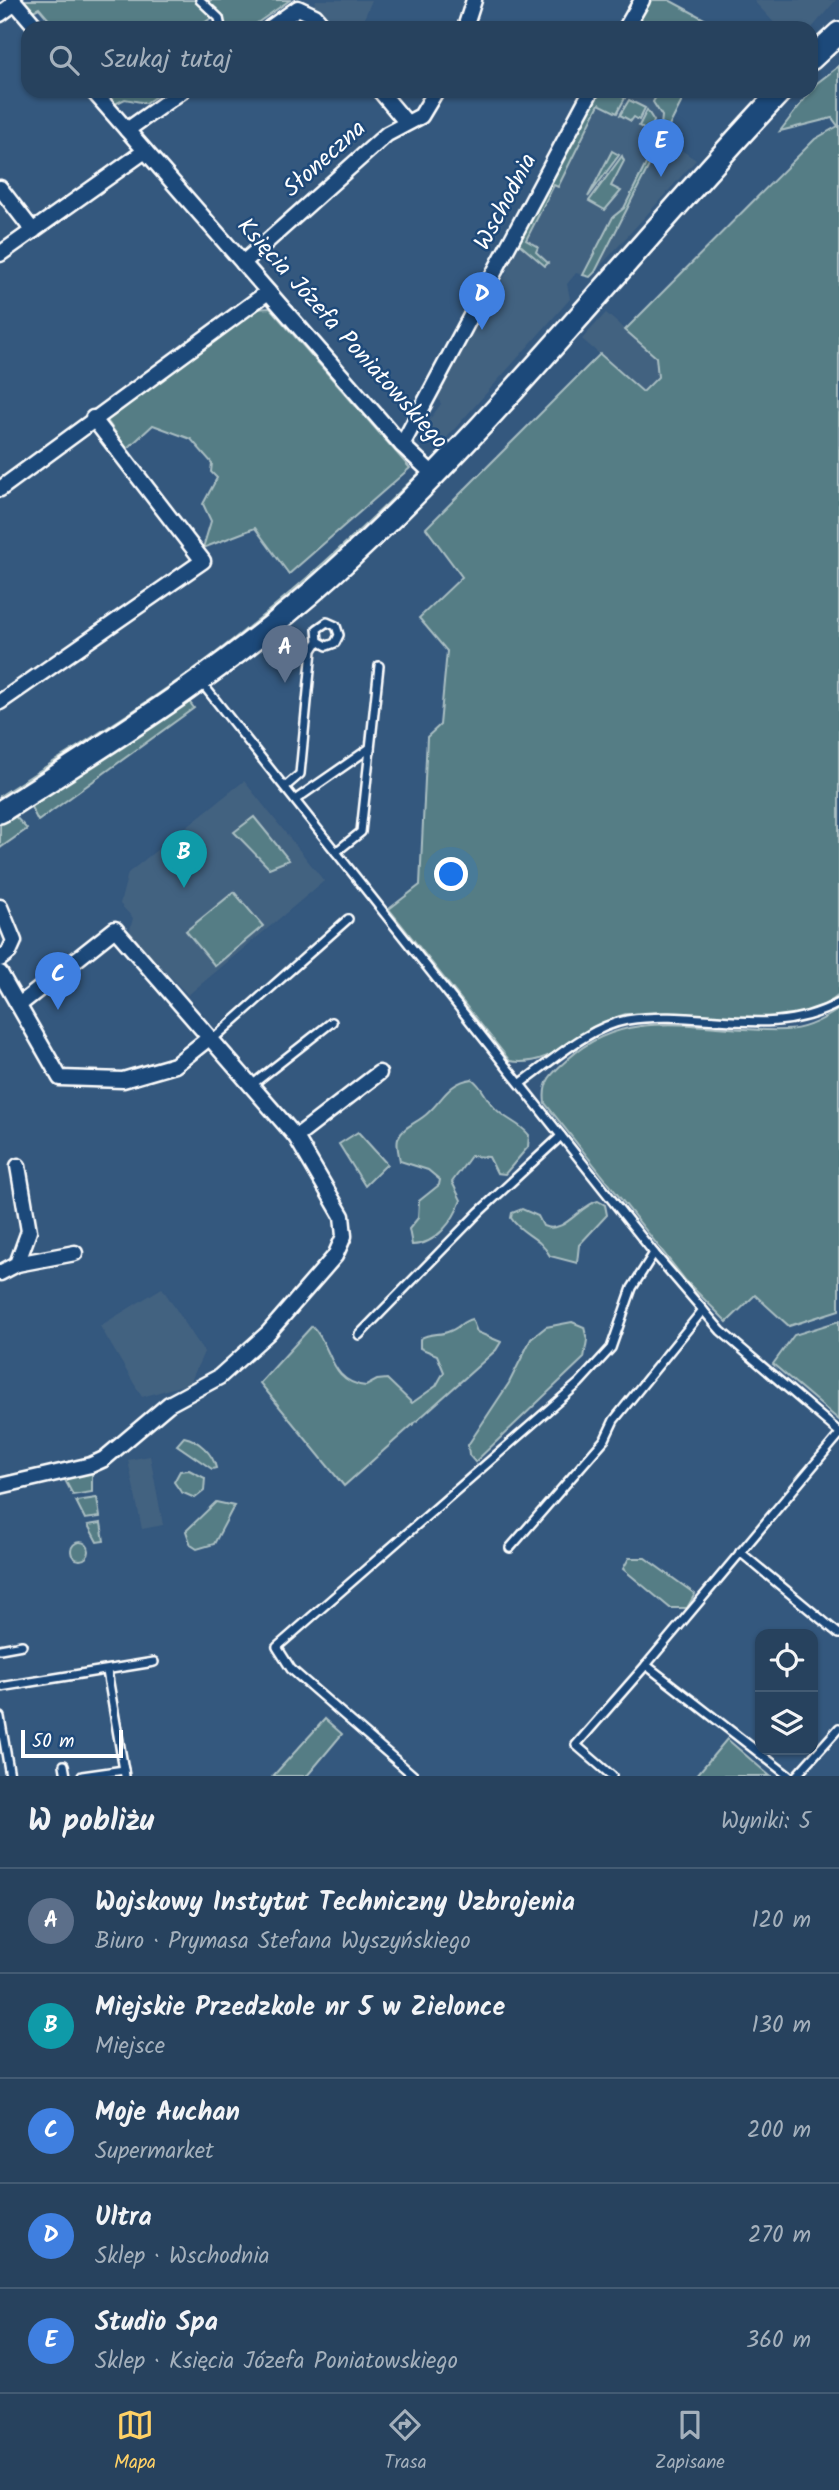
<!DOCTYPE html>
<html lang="pl">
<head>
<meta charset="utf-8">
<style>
  :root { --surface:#27425e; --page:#2f4964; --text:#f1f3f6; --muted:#a4b0bc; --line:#435b73; --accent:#ffd166 }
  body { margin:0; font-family:Kalam,sans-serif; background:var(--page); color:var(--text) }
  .controls { position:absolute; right:21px; bottom:21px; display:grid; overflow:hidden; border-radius:14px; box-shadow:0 2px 5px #0004 }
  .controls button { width:63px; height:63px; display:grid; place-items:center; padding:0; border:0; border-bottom:2px solid var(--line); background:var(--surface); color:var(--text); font:35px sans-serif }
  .scale { position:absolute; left:21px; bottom:18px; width:102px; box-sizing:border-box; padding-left:7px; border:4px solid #fff; border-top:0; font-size:19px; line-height:24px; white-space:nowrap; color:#fff; -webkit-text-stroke:5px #1f4a7a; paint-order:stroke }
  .you { position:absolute; left:452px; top:875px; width:24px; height:24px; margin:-18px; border:5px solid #fff; border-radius:50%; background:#1a73e8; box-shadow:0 0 0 10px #1a73e833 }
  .badge { display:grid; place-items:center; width:46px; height:46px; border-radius:50%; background:var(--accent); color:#fff; font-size:23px; font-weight:700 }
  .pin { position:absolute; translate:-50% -58px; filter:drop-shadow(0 2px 4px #0008) }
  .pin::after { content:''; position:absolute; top:37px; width:24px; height:21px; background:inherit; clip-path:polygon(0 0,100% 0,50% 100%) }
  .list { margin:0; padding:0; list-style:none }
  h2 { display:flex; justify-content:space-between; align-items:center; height:91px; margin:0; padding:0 28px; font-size:30px }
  h2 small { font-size:23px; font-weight:400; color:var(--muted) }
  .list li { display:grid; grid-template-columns:46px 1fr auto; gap:21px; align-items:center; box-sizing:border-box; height:105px; padding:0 28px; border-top:2px solid var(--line) }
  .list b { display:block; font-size:26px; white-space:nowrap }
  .list p { margin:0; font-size:23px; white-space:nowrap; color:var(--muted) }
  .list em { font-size:23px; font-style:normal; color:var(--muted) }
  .icon { flex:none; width:38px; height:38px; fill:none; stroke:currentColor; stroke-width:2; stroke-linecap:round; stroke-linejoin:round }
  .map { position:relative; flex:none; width:839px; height:1776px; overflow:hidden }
  .search { position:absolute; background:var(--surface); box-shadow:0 2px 5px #0004; left:21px; right:21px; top:21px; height:77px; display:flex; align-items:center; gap:18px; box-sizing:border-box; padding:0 24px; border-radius:21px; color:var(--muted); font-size:26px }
  .sheet { height:616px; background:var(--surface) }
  nav { display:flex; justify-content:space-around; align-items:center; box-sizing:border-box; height:98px; border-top:2px solid var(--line); background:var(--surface); font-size:19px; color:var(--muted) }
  nav a { display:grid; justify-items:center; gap:4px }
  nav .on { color:var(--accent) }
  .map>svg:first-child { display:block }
</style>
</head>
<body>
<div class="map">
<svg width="839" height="1776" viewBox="0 0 839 1776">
  <rect width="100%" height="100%" fill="#34587e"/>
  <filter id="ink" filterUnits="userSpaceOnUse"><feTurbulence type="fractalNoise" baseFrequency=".0143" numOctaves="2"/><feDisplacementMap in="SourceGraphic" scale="14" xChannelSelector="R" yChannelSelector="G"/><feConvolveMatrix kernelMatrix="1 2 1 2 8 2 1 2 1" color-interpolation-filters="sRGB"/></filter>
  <g filter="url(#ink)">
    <g fill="#436280">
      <polygon points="316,0 372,0 360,28 335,28 314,5"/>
      <polygon points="753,0 836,0 811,29 779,28"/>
      <polygon points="599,91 687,91 662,137 696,160 595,272 590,277 576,273 567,284 570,299 441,444 422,430 441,404 436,394 507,272 509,259"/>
      <polygon points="606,313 656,357 658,377 643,392 582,339"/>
      <polygon points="244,781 324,881 188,995 132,937 130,930 133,918 120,904 128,873"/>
      <polygon points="162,1288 204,1352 190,1383 142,1397 100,1326"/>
      <polygon points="150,1456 163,1525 142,1529 128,1460"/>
    </g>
    <g fill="#547d85" stroke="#aabec2" stroke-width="2">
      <polygon points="24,0 290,0 250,28 228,28 219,13 201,25 203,28 56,28 39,8 33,11"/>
      <polygon points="651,0 669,0 721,28 635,28"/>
      <path d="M839,66V995C793,1035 685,1012 626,1014C584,1026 553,1069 510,1061L389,909L420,885L427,737L440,725L447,651L419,618L462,577L426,528L600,354L643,392L658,377L656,357L625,330L815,139L838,126L832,118L780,131L817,83Z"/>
      <polygon points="103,91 163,91 146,103 125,99 115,104"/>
      <polygon points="599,91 612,91 625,98 617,113 599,104 558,187 554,185 526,240 538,247 536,252 548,263 545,266 518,243"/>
      <polygon points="659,91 687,91 595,272 590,277 583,275 613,217 624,208 660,136 662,116 653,102"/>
      <polygon points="629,100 645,108 639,120 634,117 631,121 620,115"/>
      <polygon points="647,110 654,121 650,133 639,126"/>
      <polygon points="612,151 619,155 588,197"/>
      <polygon points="622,156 624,161 611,186 621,191 605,210 589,201"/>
      <polygon points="270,308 410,468 289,574 255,528 203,548 211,521 203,504 217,478 211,472 212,463 191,439 153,425 127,449 106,419 254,309"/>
      <path d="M416,476L414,483L315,579L219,657L0,803V796C73,749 148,704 217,652C288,598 352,538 416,476Z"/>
      <polygon points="188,700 194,708 38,821 30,805"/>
      <polygon points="14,815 27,829 0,848 0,822"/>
      <polygon points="254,817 289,860 269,868 234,832"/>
      <polygon points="234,892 263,926 215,966 186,931"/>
      <path d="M839,1009V1310L789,1326L755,1295L727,1322L686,1281L545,1103C542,1081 552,1073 568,1059C630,1002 709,1033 785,1030C805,1030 823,1020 839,1009Z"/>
      <path d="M472,1079C482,1086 485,1097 493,1106C503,1119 519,1122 529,1135L528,1147L505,1174L497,1173L489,1157L471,1156L452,1182L461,1200C454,1220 436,1245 412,1245L409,1229L418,1218L419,1201L439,1185L440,1180L428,1170L400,1161C399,1154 396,1146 398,1139C403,1127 414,1124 423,1117C441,1104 447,1082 472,1079Z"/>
      <polygon points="358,1132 387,1164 365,1186 339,1144"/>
      <path d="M598,1201L605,1205L607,1215L579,1245L577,1263L550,1256C539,1236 522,1235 511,1218L512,1213L522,1209L538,1216L543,1226C565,1235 578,1206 598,1201Z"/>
      <path d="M472,1319L477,1332L501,1342L496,1350L344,1486L260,1383L312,1326C333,1346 328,1382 366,1386L377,1380L387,1379L412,1403L436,1386L444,1372L437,1355L420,1348V1339C430,1332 440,1336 450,1331C459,1328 462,1321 472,1319Z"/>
      <polygon points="839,1321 839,1420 773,1364 794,1335"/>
      <polygon points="572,1322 584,1327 587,1340 584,1358 475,1462 469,1455 468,1445 509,1383 531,1339 546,1327"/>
      <path d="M184,1437C199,1440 213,1454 216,1468L212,1469L177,1445Z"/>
      <polygon points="189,1470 205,1478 204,1491 195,1498 181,1492 174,1482 180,1471"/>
      <polygon points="92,1473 92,1492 73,1495 64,1478"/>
      <polygon points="97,1498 100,1517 85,1519 76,1501"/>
      <polygon points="216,1502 234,1506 214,1544 197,1549 191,1545 186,1531"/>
      <polygon points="101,1523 104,1541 97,1542 88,1525"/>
      <circle cx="80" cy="1551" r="9"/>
      <polygon points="629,1558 645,1558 695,1594 687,1608 670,1608 623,1569"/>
      <polygon points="325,1719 342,1734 307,1776 273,1776"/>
      <polygon points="727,1739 770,1776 696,1776"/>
    </g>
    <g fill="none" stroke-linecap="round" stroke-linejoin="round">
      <g stroke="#fff" stroke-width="12">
        <g id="service">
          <polyline points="200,0 219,18 221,28"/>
          <polyline points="201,682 654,1253 721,1331 839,1432"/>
          <polyline points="285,787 300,774 312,650 318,641 317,629 327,622 336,626 339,635 335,643 327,646 318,641"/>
          <polyline points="295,800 370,748"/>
          <polyline points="336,852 361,832 379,666"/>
          <polyline points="212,1040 348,919"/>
          <path d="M521,1083C552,1061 588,1027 627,1020C700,1008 769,1041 839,1003"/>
          <polyline points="253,1084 332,1022"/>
          <polyline points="359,1335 479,1212 561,1136"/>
          <polyline points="510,1548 605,1439 614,1420 703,1310"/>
          <polyline points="740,1552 839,1634"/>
          <polyline points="0,1649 22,1645"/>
          <polyline points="107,1671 125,1776"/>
          <polyline points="0,1687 154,1662"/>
          <polyline points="0,1717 10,1776"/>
          <polyline points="64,1765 66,1776"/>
          <polyline points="82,1776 124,1770"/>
          <polyline points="414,1776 291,1669 277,1647 579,1383 611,1348 632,1288 654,1253"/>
          <polyline points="612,1776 576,1745 646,1665"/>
          <polyline points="789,1776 646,1665 839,1435"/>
          <polyline points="796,1776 839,1728"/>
        </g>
      </g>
      <g stroke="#fff" stroke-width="19">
        <g id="minor">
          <polyline points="13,0 37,28"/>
          <polyline points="0,14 15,3"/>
          <polyline points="270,28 298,8 315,16 325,28"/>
          <polyline points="465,28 474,0"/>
          <polyline points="626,28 642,0"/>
          <polyline points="93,91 402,445 434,475"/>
          <polyline points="380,91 406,122"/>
          <polyline points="127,130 182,91"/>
          <polyline points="0,188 33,231"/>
          <polyline points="0,254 145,151"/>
          <polyline points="243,263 387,134 421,116 436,91"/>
          <polyline points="402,445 591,91"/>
          <polyline points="0,489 268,292"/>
          <polyline points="0,702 203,561 93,418"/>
          <polyline points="0,907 14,941 9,952 0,959"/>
          <polyline points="0,973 60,1078 123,1080 175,1065 209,1038"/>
          <polyline points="296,1137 379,1073"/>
          <polyline points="17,1264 75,1253"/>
          <polyline points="0,1273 17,1264 29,1231 18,1166"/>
          <polyline points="0,1486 91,1465 104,1459 169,1404 219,1377 268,1333 335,1256 344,1236 342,1216 296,1137 115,929 19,1005"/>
        </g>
      </g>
      <g stroke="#fff" stroke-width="26">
        <g id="secondary">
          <polyline points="811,59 839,33"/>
          <path d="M0,812C115,739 230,667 331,575C495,427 630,251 781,91"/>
        </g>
      </g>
      <use href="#service" stroke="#1f4a7a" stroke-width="7"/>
      <use href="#minor" stroke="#1f4a7a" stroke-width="14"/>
      <use href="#secondary" stroke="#1f4a7a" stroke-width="21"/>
    </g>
  </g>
  <g text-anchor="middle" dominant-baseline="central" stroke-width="5" stroke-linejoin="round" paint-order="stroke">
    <g font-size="24" fill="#fff" stroke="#1f4a7a">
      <text transform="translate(325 159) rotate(-42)">Słoneczna</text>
      <text transform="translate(506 202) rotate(-62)">Wschodnia</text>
      <text transform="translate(342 334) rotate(48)">Księcia Józefa Poniatowskiego</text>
    </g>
  </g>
</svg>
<div class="controls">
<button><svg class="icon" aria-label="locate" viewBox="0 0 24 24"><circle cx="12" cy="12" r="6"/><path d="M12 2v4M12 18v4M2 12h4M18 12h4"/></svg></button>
<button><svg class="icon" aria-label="layers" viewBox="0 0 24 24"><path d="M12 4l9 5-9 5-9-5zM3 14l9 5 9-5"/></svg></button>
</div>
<div class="scale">50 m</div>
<div class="you"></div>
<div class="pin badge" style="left:285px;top:683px;background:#5c6f8a">A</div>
<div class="pin badge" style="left:184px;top:888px;background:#0f9aa8">B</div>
<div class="pin badge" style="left:58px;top:1010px;background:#3f7fe0">C</div>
<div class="pin badge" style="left:482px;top:330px;background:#3f7fe0">D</div>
<div class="pin badge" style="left:661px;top:177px;background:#3f7fe0">E</div>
<div class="search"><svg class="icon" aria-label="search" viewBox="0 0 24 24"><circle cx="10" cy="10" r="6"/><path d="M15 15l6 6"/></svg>Szukaj tutaj</div>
</div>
<section class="sheet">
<h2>W pobliżu<small>Wyniki: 5</small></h2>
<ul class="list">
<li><span class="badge" style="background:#5c6f8a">A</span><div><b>Wojskowy Instytut Techniczny Uzbrojenia</b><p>Biuro · Prymasa Stefana Wyszyńskiego</p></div><em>120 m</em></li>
<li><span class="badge" style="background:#0f9aa8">B</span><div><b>Miejskie Przedzkole nr 5 w Zielonce</b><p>Miejsce</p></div><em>130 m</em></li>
<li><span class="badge" style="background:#3f7fe0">C</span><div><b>Moje Auchan</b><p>Supermarket</p></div><em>200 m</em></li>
<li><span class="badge" style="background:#3f7fe0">D</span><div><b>Ultra</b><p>Sklep · Wschodnia</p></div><em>270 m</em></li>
<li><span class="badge" style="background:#3f7fe0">E</span><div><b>Studio Spa</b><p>Sklep · Księcia Józefa Poniatowskiego</p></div><em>360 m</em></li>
</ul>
</section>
<nav>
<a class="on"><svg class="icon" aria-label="map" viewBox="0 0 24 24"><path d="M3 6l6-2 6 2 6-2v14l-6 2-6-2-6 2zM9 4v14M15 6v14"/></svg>Mapa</a>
<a><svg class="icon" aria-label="directions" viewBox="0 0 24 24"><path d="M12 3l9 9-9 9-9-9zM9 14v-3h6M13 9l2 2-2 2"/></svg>Trasa</a>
<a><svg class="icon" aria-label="saved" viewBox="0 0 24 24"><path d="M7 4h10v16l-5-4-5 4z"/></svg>Zapisane</a>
</nav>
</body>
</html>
